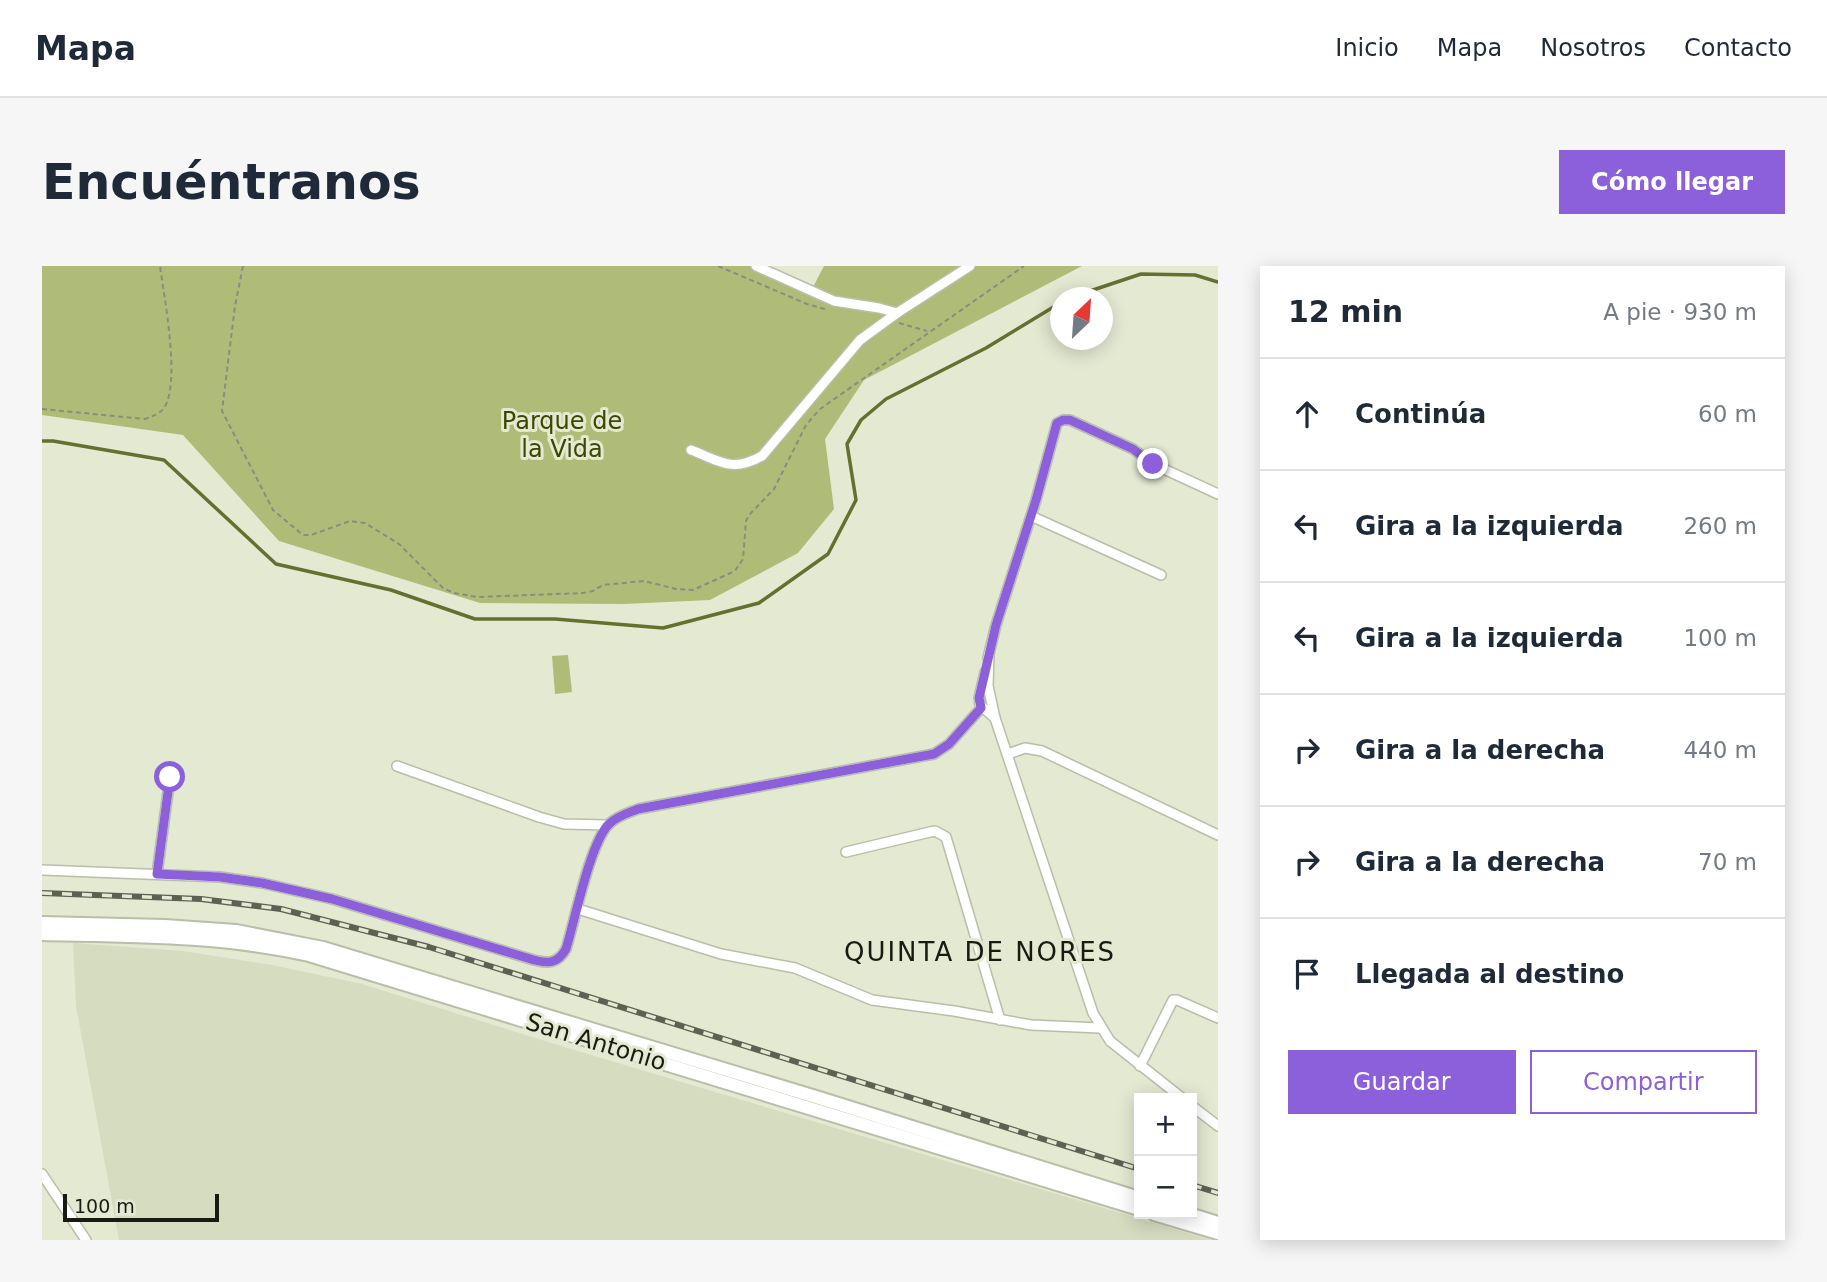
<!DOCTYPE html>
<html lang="es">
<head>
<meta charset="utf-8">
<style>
  :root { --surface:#fff; --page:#f6f6f7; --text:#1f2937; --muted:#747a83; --line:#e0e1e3; --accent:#8c60da }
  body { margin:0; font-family:"DejaVu Sans",sans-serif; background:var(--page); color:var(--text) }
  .controls { position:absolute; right:21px; bottom:21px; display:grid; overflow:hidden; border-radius:0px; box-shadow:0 4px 18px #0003 }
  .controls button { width:63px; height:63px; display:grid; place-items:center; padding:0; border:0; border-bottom:2px solid var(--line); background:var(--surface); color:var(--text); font:35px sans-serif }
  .compass { position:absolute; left:1008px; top:21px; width:63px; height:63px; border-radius:50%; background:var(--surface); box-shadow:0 4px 18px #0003; rotate:25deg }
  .scale { position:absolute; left:21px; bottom:18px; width:156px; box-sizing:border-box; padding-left:7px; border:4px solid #191b13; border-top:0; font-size:19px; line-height:24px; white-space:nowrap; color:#191b13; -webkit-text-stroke:5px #e4e9d2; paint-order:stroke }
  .stop { position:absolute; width:21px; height:21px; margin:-16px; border:5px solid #8c60da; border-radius:50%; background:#fff }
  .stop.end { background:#8c60da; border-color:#fff; box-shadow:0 2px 7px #0008 }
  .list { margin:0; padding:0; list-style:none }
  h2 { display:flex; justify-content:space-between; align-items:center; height:91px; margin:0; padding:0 28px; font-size:30px }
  h2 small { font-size:23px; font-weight:400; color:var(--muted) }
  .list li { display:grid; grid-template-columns:46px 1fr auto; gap:21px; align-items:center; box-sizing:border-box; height:112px; padding:0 28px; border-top:2px solid var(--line) }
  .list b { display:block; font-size:26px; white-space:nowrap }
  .list em { font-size:23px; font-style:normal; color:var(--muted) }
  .actions { display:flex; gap:14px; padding:21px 28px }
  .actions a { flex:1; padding:16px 0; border:2px solid var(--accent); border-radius:0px; text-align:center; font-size:24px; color:var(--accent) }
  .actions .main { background:var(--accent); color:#fff }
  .icon { flex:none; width:38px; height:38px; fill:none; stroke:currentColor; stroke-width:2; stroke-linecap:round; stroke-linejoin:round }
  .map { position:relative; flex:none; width:1176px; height:974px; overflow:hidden; border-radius:0px }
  header { display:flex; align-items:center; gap:42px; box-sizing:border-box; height:98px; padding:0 35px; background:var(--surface); border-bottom:2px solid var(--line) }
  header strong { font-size:33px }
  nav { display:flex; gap:38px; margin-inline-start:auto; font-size:24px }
  .intro { display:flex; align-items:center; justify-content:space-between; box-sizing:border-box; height:168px; padding:0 42px }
  h1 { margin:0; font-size:49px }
  .button { padding:18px 32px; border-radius:0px; background:var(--accent); color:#fff; font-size:24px; font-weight:700 }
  main { display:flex; gap:42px; padding:0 42px }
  aside { flex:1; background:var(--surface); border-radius:0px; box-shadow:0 4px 18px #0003 }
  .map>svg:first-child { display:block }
</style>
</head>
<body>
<header>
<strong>Mapa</strong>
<nav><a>Inicio</a><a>Mapa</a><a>Nosotros</a><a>Contacto</a></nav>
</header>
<div class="intro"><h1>Encuéntranos</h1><a class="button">Cómo llegar</a></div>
<main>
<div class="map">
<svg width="1176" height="974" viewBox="0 0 1176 974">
  <rect width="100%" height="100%" fill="#e4e9d2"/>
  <polygon fill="#d6dcbf" points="31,677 141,685 230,699 320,718 529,783 1169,974 77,974 34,740"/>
  <g fill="#afbc78">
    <polygon points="0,0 714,0 769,25 782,0 1040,0 822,114 783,173 792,243 756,287 668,334 582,338 438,337 237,275 141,169 0,149"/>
    <polygon points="526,389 530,426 513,428 510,390"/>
  </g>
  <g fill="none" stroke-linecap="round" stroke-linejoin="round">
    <g stroke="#657030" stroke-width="3.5">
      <polyline points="1027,32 1099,8 1153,9 1176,16"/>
      <polyline points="0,175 11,175 122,194 234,298 349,324 433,353 513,353 621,362 717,337 786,288 814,234 805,178 819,154 844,133 944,82 1018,37"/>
    </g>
    <g stroke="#b9bea8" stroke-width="12">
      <g id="minor">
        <polyline points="714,0 792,35 837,42 855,47 928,0"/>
        <path d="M649,184C678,195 690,207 720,190L818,74L855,47"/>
        <polyline points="989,250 1119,309"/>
        <polyline points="947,388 946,420 953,452 1051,747 1068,775 1140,832"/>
        <polyline points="946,392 954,359 994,234 1015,157 1021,154 1028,154 1091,183 1111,198 1176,228"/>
        <polyline points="943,406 937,432 938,439 953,452"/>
        <polyline points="966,488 983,482 1000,485 1176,569"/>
        <polyline points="355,500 497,551 522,558 566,559"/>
        <polyline points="804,586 888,566 893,565 904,571 958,754"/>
        <path d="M0,604L178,611L220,617L290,633L492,694C507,698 516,697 524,683C533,654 548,577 567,558C575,550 586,547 596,543L892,488L907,478L939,442"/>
        <polyline points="115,608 128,511"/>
        <polyline points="536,643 679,688 753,702 830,734 912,745 989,759 1058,762"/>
        <polyline points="1098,800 1131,734 1135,734 1176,752"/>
        <polyline points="1150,840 1176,860"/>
        <polyline points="0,908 44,974"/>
      </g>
    </g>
    <g stroke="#b9bea8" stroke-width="16">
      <g id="secondary">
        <polyline points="0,657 123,660 194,665 281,682 774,831 1097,932"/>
        <path d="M0,668C90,670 179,669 267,689L1097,943"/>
        <polyline points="1112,948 1176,967"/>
        <polyline points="1147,948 1176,957"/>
      </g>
    </g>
    <g stroke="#898d7d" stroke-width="2" stroke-dasharray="5 3.5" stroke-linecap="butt">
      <polyline points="201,0 193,40 180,145 231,244 261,269 269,269 308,255 323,257 357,278 401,322 412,327 435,331 541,327 551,325 561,319 602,315 634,323 651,324 693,305 701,293 704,255 707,249 732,223 764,159 778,143 982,0"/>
      <polyline points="676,0 765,38 786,44"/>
      <polyline points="857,57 885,65"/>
      <path d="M0,143L103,153C111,150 117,148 122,142C139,117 122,31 118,0"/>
    </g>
    <use href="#minor" stroke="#fff" stroke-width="9"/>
    <use href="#secondary" stroke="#fff" stroke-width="12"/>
    <g stroke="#5d6053" stroke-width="6">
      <g id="rail">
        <polyline points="0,627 159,633 239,643 387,681 1097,903"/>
        <polyline points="1150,919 1176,927"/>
      </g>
    </g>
    <use href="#rail" stroke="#e4e9d2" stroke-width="3.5" stroke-dasharray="10" stroke-linecap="butt"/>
  </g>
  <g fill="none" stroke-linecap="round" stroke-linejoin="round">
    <path stroke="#8c60da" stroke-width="9" d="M128,511L115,608L178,611L220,617L290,633L492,694C507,698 516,697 524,683C533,654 548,577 567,558C575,550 586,547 596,543L892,488L907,478L939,442L937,432L954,359L994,234L1015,157L1021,154H1028L1091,183L1111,198"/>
  </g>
  <g text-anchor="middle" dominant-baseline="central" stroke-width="6" stroke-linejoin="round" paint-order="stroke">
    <g font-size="24" fill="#3e4600" stroke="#e4e9d2">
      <text x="520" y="155">Parque de<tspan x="520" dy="28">la Vida</tspan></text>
    </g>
    <g font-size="24" fill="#191b13" stroke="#e4e9d2">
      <text transform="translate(554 776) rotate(17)">San Antonio</text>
    </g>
    <g font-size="26" letter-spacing="2" fill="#191b13" stroke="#e4e9d2">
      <text x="938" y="686">QUINTA DE NORES</text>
    </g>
  </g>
</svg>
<div class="controls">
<button>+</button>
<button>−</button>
</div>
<svg class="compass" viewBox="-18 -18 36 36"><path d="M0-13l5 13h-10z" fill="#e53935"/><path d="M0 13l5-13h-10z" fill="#747a83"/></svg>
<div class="scale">100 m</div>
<div class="stop" style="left:128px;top:511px"></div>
<div class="stop end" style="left:1111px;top:198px"></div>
</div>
<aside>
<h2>12 min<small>A pie · 930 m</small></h2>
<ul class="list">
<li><svg class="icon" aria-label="ahead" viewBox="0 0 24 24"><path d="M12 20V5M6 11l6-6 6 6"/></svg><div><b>Continúa</b></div><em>60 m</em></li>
<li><svg class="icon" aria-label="left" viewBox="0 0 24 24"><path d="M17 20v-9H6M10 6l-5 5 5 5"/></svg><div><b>Gira a la izquierda</b></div><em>260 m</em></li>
<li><svg class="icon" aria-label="left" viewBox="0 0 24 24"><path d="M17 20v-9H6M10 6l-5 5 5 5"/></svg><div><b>Gira a la izquierda</b></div><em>100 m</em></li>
<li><svg class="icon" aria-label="right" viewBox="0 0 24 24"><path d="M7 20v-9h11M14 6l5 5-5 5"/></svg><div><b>Gira a la derecha</b></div><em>440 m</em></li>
<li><svg class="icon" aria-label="right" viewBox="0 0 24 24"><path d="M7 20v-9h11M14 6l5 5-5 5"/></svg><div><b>Gira a la derecha</b></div><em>70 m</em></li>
<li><svg class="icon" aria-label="arrive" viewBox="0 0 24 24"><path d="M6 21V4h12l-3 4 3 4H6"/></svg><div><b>Llegada al destino</b></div></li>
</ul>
<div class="actions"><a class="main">Guardar</a><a>Compartir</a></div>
</aside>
</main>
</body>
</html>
